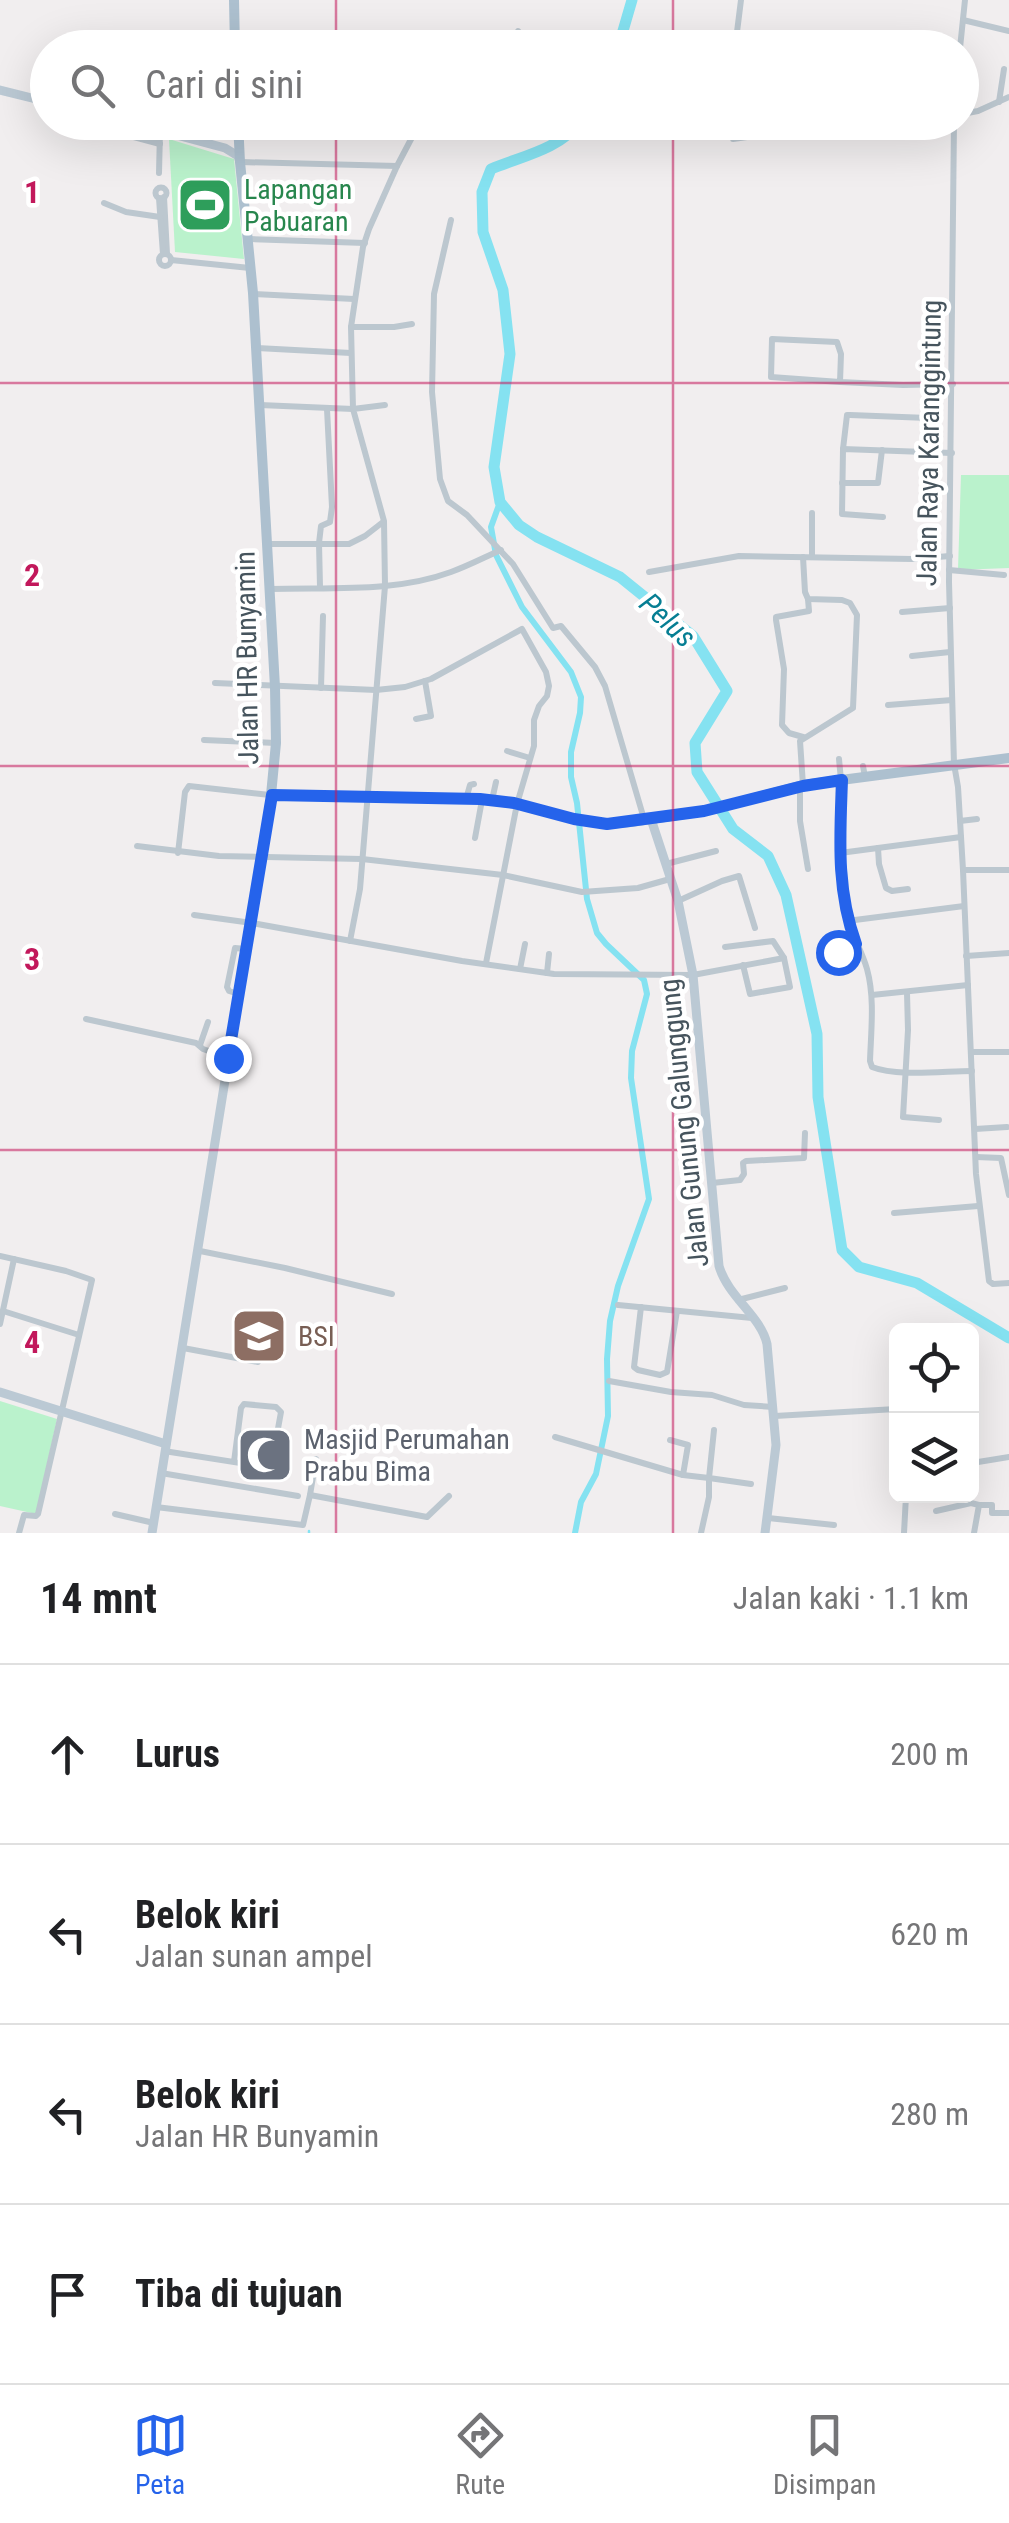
<!DOCTYPE html>
<html lang="id">
<head>
<meta charset="utf-8">
<style>
  :root { --surface:#fff; --page:#f6f6f6; --text:#202124; --muted:#757577; --line:#e0e0e0; --accent:#2563eb }
  body { margin:0; font-family:"Roboto Condensed",sans-serif; background:var(--page); color:var(--text) }
  .controls { position:absolute; right:30px; bottom:30px; display:grid; overflow:hidden; border-radius:15px; box-shadow:0 10px 40px #0002 }
  .controls button { width:90px; height:90px; display:grid; place-items:center; padding:0; border:0; border-bottom:2px solid var(--line); background:var(--surface); color:var(--text); font:50px sans-serif }
  .stop { position:absolute; width:30px; height:30px; margin:-22px; border:8px solid #2563eb; border-radius:50%; background:#fff }
  .stop.end { background:#2563eb; border-color:#fff; box-shadow:0 2px 10px #0008 }
  .list { margin:0; padding:0; list-style:none }
  h2 { display:flex; justify-content:space-between; align-items:center; height:130px; margin:0; padding:0 40px; font-size:42px }
  h2 small { font-size:32px; font-weight:400; color:var(--muted) }
  .list li { display:grid; grid-template-columns:65px 1fr auto; gap:30px; align-items:center; box-sizing:border-box; height:180px; padding:0 40px; border-top:2px solid var(--line) }
  .list b { display:block; font-size:38px; white-space:nowrap }
  .list p { margin:0; font-size:32px; white-space:nowrap; color:var(--muted) }
  .list em { font-size:32px; font-style:normal; color:var(--muted) }
  .icon { flex:none; width:55px; height:55px; fill:none; stroke:currentColor; stroke-width:2; stroke-linecap:round; stroke-linejoin:round }
  .map { position:relative; flex:none; width:1009px; height:1533px; overflow:hidden }
  .search { position:absolute; background:var(--surface); box-shadow:0 10px 40px #0002; left:30px; right:30px; top:30px; height:110px; display:flex; align-items:center; gap:25px; box-sizing:border-box; padding:0 35px; border-radius:55px; color:var(--muted); font-size:38px }
  .sheet { height:850px; background:var(--surface) }
  nav { display:flex; justify-content:space-around; align-items:center; box-sizing:border-box; height:140px; border-top:2px solid var(--line); background:var(--surface); font-size:28px; color:var(--muted) }
  nav a { display:grid; justify-items:center; gap:5px }
  nav .on { color:var(--accent) }
  .map>svg:first-child { display:block }
</style>
</head>
<body>
<div class="map">
<svg width="1009" height="1533" viewBox="0 0 1009 1533">
  <rect width="100%" height="100%" fill="#f1eeef"/>
  <g fill="#baf2cc">
    <polygon points="169,139 234,159 244,259 175,252"/>
    <polygon points="961,475 1009,475 1009,568 958,570"/>
    <polygon points="0,1401 57,1419 36,1514 0,1506"/>
  </g>
  <g fill="none" stroke-linecap="round" stroke-linejoin="round">
    <polyline stroke="#85e2f1" stroke-width="2.5" points="309,1533 309,1531"/>
    <polyline stroke="#85e2f1" stroke-width="6" points="500,502 491,527 496,555 522,607 571,672 581,697 580,713 571,752 571,777 577,803 587,899 597,933 606,944 644,980 647,994 632,1051 631,1078 649,1199 618,1286 610,1321 607,1359 608,1416 596,1474 581,1502 575,1533"/>
    <g stroke="#85e2f1" stroke-width="11">
      <polyline points="618,48 632,0"/>
      <path d="M580,122C558,150 522,156 491,169L482,192L483,232L503,290L510,354L494,467L500,502L519,525L537,537L620,577L693,636L727,691L695,743L697,772L733,829L768,856L786,895L817,1034L818,1097L842,1250L859,1267L917,1283L1009,1338"/>
    </g>
    <g stroke="#bcc7cf" stroke-width="6">
      <polyline points="963,20 1009,31"/>
      <polyline points="236,43 253,46"/>
      <polyline points="510,48 518,31"/>
      <polyline points="735,48 741,0"/>
      <polyline points="960,48 965,0"/>
      <polyline points="999,102 1004,69"/>
      <polyline points="962,114 978,111 1009,97"/>
      <polyline points="98,122 100,128 160,144"/>
      <polyline points="432,122 442,122"/>
      <polyline points="954,122 949,582 954,764 958,787 963,870 976,1174 989,1281 993,1284 1009,1283"/>
      <polyline points="733,139 754,136 761,122"/>
      <polyline points="241,162 397,166"/>
      <polyline points="159,173 160,131"/>
      <circle cx="161" cy="193" r="5.5"/>
      <polyline points="164,197 167,254"/>
      <polyline points="159,198 163,254"/>
      <polyline points="104,203 126,212 160,217"/>
      <polyline points="451,220 434,294 432,392 440,479 448,501 467,515 513,564 553,628 561,626 595,667 605,686 644,819"/>
      <polyline points="249,239 365,243"/>
      <circle cx="165" cy="260" r="6"/>
      <polyline points="171,260 250,268"/>
      <polyline points="254,294 354,299"/>
      <polyline points="351,327 394,327 412,324"/>
      <polyline points="257,348 351,353"/>
      <polyline points="840,382 771,377 772,339 837,342 841,354 840,382 903,385 953,384"/>
      <polyline points="260,405 353,409 351,327 363,247 369,229 397,166 420,122"/>
      <polyline points="843,449 847,415 850,415 928,418 930,452"/>
      <polyline points="842,483 878,483 882,450"/>
      <polyline points="883,517 842,514 843,449 952,453"/>
      <polyline points="268,544 349,544 365,536 383,522"/>
      <polyline points="812,557 812,513"/>
      <polyline points="949,570 1004,575"/>
      <polyline points="649,572 739,556 912,559 950,556"/>
      <polyline points="320,587 319,543 321,526 330,522 332,507 327,409"/>
      <path d="M270,589C330,587 394,593 451,572C468,566 485,557 501,550"/>
      <polyline points="902,612 950,608"/>
      <polyline points="912,656 950,652"/>
      <polyline points="215,683 376,690 405,687 431,679 522,629 546,672 549,686 547,696 539,706 534,720 534,746 517,804 486,963"/>
      <polyline points="321,688 323,616"/>
      <polyline points="888,705 952,700"/>
      <polyline points="416,719 431,716 425,681"/>
      <polyline points="803,737 789,733 782,725 784,669 776,620 776,617 809,611 808,599"/>
      <polyline points="204,740 276,743"/>
      <polyline points="507,751 530,758"/>
      <polyline points="839,759 841,780"/>
      <polyline points="863,766 865,777"/>
      <path d="M842,781C841,822 838,863 844,904C847,928 861,947 867,969C875,998 871,1031 870,1061L872,1067C897,1077 944,1071 972,1071"/>
      <polyline points="803,785 800,741 853,708 857,615 850,603 842,600 808,599 805,592 803,557"/>
      <polyline points="800,786 800,821 808,869"/>
      <polyline points="466,799 470,785 474,784"/>
      <polyline points="492,800 496,782"/>
      <polyline points="960,821 977,819"/>
      <polyline points="475,838 482,800"/>
      <polyline points="137,846 219,856 362,859 503,875 582,892 638,888 670,879"/>
      <polyline points="878,848 879,864 886,888 892,891 908,889"/>
      <polyline points="178,853 185,792 189,786 270,795"/>
      <polyline points="840,853 961,837"/>
      <polyline points="666,864 716,851"/>
      <polyline points="963,870 1008,870"/>
      <polyline points="678,901 722,881 739,876 755,928"/>
      <polyline points="194,915 252,923 462,961 554,974 693,975 784,958"/>
      <polyline points="847,921 964,906"/>
      <polyline points="350,941 360,889 385,586 384,521 353,409 385,405"/>
      <polyline points="725,947 773,941 784,958 790,987 750,994 743,965"/>
      <polyline points="838,953 856,944"/>
      <polyline points="966,956 1009,953"/>
      <polyline points="520,969 525,944"/>
      <polyline points="547,973 549,954"/>
      <polyline points="907,993 908,1030 903,1117 939,1120"/>
      <polyline points="239,994 229,991 227,987 235,948 246,949"/>
      <polyline points="872,995 968,985"/>
      <polyline points="86,1019 196,1043 203,1049 228,1058"/>
      <polyline points="200,1045 208,1022"/>
      <polyline points="971,1052 1009,1052"/>
      <polyline points="975,1129 1007,1127"/>
      <polyline points="976,1157 1001,1158 1009,1195"/>
      <polyline points="712,1183 740,1180 744,1174 743,1163 746,1161 804,1158 805,1133"/>
      <polyline points="894,1213 978,1206"/>
      <polyline points="200,1251 285,1268 392,1294"/>
      <polyline points="0,1256 66,1271 92,1280 38,1514 36,1516 24,1515 19,1533"/>
      <polyline points="738,1300 785,1288"/>
      <polyline points="618,1305 752,1318"/>
      <polyline points="641,1307 634,1367 638,1370 660,1375 667,1372 677,1311"/>
      <polyline points="3,1311 79,1335"/>
      <polyline points="0,1324 14,1259"/>
      <polyline points="183,1348 258,1362"/>
      <polyline points="609,1381 671,1392 712,1395 744,1405 774,1407"/>
      <polyline points="775,1416 896,1409"/>
      <polyline points="714,1430 709,1478 751,1484"/>
      <polyline points="555,1437 683,1475 709,1478 709,1497 701,1533"/>
      <polyline points="670,1440 688,1445 683,1475"/>
      <polyline points="164,1451 266,1467 271,1467 281,1412 276,1407 244,1404 241,1408 234,1462"/>
      <polyline points="972,1463 1009,1457"/>
      <polyline points="161,1473 298,1496"/>
      <polyline points="310,1495 427,1517 449,1496"/>
      <polyline points="979,1505 992,1505 992,1513 1009,1513"/>
      <polyline points="156,1507 303,1525 310,1495 316,1459"/>
      <polyline points="936,1511 971,1503 979,1505 974,1533"/>
      <polyline points="115,1514 154,1523"/>
      <polyline points="768,1518 834,1525"/>
      <polyline points="904,1533 906,1496"/>
    </g>
    <g stroke="#bbc9d4" stroke-width="9">
      <polyline points="0,90 48,102"/>
      <polyline points="128,122 225,148 238,156 240,162"/>
      <path d="M651,819L678,901L693,975L719,1266C728,1297 761,1316 767,1344L776,1445L765,1533"/>
      <polyline points="0,1392 166,1444"/>
      <polyline points="152,1533 271,795"/>
    </g>
    <g stroke="#adc0cf" stroke-width="10">
      <polyline points="234,0 235,48"/>
      <polyline points="238,122 240,162 253,293 275,687 276,743 271,795 480,799 517,804 574,819 607,824 631,822 705,811 803,785 1009,758"/>
    </g>
  </g>
  <g fill="none" stroke-linecap="round" stroke-linejoin="round">
    <path stroke="#2563eb" stroke-width="12" d="M228,1058L272,795L480,799L514,803L574,819L607,824L704,811L803,786L842,780C840,837 836,889 856,944L838,952"/>
  </g>
  <path fill="none" stroke="#c2185b" stroke-width="2.5" stroke-opacity="0.55" d="M336,0V48M673,0V48M336,122V1533M673,122V1533M0,383H1009M0,766H1009M0,1150H1009"/>
  <defs>
    <g id="stadium-square" transform="scale(2.875)"><rect x="-9" y="-9" width="18" height="18" rx="4" fill="#2e9e5b" stroke="#fff"/><path d="M0-5a6.5 5 0 1 0 0 10a6.5 5 0 1 0 0-10ZM-3.5-1.8h7v3.6h-7Z" fill="#fff"/></g>
    <g id="university-square" transform="scale(2.875)"><rect x="-9" y="-9" width="18" height="18" rx="4" fill="#8d6e63" stroke="#fff"/><path d="M0-5L7-2L0 1L-7-2ZM-4 1L0 2.5L4 1V4Q0 6-4 4Z" fill="#fff"/></g>
    <g id="mosque-square" transform="scale(2.875)"><rect x="-9" y="-9" width="18" height="18" rx="4" fill="#6b7280" stroke="#fff"/><path d="M3.5-4.9A6 6 0 1 0 3.5 4.9A5 5 0 1 1 3.5-4.9Z" fill="#fff"/></g>
  </defs>
  <g fill-rule="evenodd">
    <use href="#stadium-square" x="205" y="205"/>
    <use href="#university-square" x="259" y="1336"/>
    <use href="#mosque-square" x="265" y="1455"/>
  </g>
  <g text-anchor="middle" dominant-baseline="central" stroke-width="9" stroke-linejoin="round" paint-order="stroke">
    <g font-size="28" fill="#27864d" stroke="#fff" text-anchor="start">
      <text x="244" y="189">Lapangan<tspan x="244" dy="32">Pabuaran</tspan></text>
    </g>
    <g font-size="28" fill="#46545d" stroke="#fff">
      <text transform="translate(929 443) rotate(-89)">Jalan Raya Karanggintung</text>
      <text transform="translate(247 658) rotate(-91)">Jalan HR Bunyamin</text>
      <text transform="translate(684 1123) rotate(-96)">Jalan Gunung Galunggung</text>
    </g>
    <g font-size="28" fill="#785e54" stroke="#fff" text-anchor="start">
      <text x="298" y="1336">BSI</text>
    </g>
    <g font-size="28" fill="#5b616d" stroke="#fff" text-anchor="start">
      <text x="304" y="1439">Masjid Perumahan<tspan x="304" dy="32">Prabu Bima</tspan></text>
    </g>
    <g font-size="30" font-style="italic" fill="#067e93" stroke="#fff">
      <text transform="translate(668 620) rotate(43)">Pelus</text>
    </g>
  </g>
  <g font-size="32" text-anchor="middle" font-weight="bold" fill="#c2185b" stroke="#fff" stroke-width="9" stroke-linejoin="round" paint-order="stroke">
    <text x="32" y="203">1</text>
    <text x="32" y="586">2</text>
    <text x="32" y="970">3</text>
    <text x="32" y="1353">4</text>
  </g>
</svg>
<div class="controls">
<button><svg class="icon" aria-label="locate" viewBox="0 0 24 24"><circle cx="12" cy="12" r="6"/><path d="M12 2v4M12 18v4M2 12h4M18 12h4"/></svg></button>
<button><svg class="icon" aria-label="layers" viewBox="0 0 24 24"><path d="M12 4l9 5-9 5-9-5zM3 14l9 5 9-5"/></svg></button>
</div>
<div class="stop" style="left:838px;top:952px"></div>
<div class="stop end" style="left:228px;top:1058px"></div>
<div class="search"><svg class="icon" aria-label="search" viewBox="0 0 24 24"><circle cx="10" cy="10" r="6"/><path d="M15 15l6 6"/></svg>Cari di sini</div>
</div>
<section class="sheet">
<h2>14 mnt<small>Jalan kaki · 1.1 km</small></h2>
<ul class="list">
<li><svg class="icon" aria-label="ahead" viewBox="0 0 24 24"><path d="M12 20V5M6 11l6-6 6 6"/></svg><div><b>Lurus</b></div><em>200 m</em></li>
<li><svg class="icon" aria-label="left" viewBox="0 0 24 24"><path d="M17 20v-9H6M10 6l-5 5 5 5"/></svg><div><b>Belok kiri</b><p>Jalan sunan ampel</p></div><em>620 m</em></li>
<li><svg class="icon" aria-label="left" viewBox="0 0 24 24"><path d="M17 20v-9H6M10 6l-5 5 5 5"/></svg><div><b>Belok kiri</b><p>Jalan HR Bunyamin</p></div><em>280 m</em></li>
<li><svg class="icon" aria-label="arrive" viewBox="0 0 24 24"><path d="M6 21V4h12l-3 4 3 4H6"/></svg><div><b>Tiba di tujuan</b></div></li>
</ul>
</section>
<nav>
<a class="on"><svg class="icon" aria-label="map" viewBox="0 0 24 24"><path d="M3 6l6-2 6 2 6-2v14l-6 2-6-2-6 2zM9 4v14M15 6v14"/></svg>Peta</a>
<a><svg class="icon" aria-label="directions" viewBox="0 0 24 24"><path d="M12 3l9 9-9 9-9-9zM9 14v-3h6M13 9l2 2-2 2"/></svg>Rute</a>
<a><svg class="icon" aria-label="saved" viewBox="0 0 24 24"><path d="M7 4h10v16l-5-4-5 4z"/></svg>Disimpan</a>
</nav>
</body>
</html>
